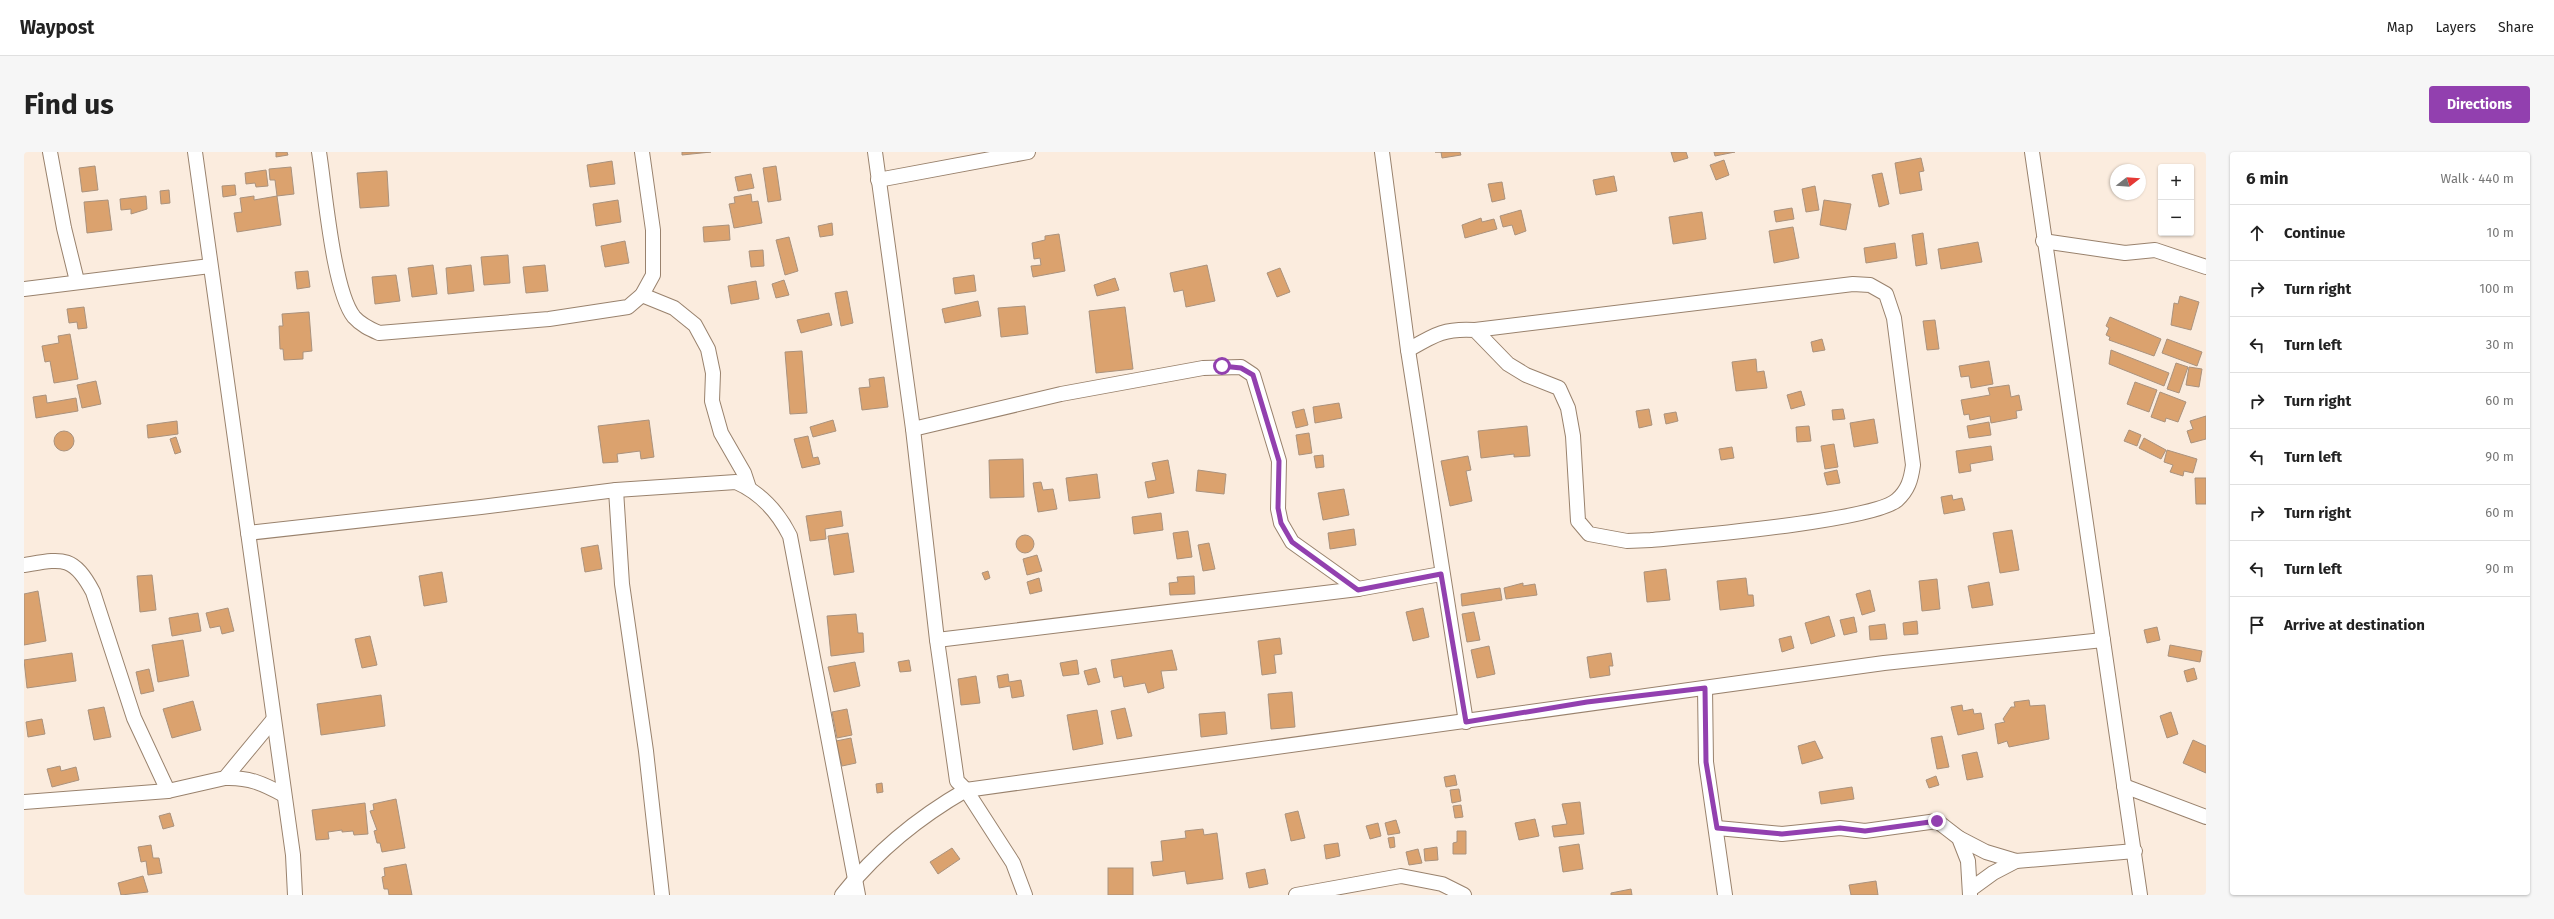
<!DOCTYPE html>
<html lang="en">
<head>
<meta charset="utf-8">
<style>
  :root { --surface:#fff; --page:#f6f6f6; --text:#222; --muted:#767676; --line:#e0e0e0; --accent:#9240af }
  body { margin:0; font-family:"Fira Sans",sans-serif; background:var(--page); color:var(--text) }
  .controls { position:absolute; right:12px; top:12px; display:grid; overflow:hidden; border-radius:4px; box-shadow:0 1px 3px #0004 }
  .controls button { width:36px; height:36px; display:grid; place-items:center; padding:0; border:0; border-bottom:1px solid var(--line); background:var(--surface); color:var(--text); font:20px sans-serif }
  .compass { position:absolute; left:2086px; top:12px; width:36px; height:36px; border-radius:50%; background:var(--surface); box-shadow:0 1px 3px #0004; rotate:73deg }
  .stop { position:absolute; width:12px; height:12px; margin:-9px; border:3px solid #9240af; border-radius:50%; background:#fff }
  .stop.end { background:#9240af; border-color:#fff; box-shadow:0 1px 4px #0008 }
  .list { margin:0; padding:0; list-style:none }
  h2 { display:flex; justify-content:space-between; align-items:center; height:52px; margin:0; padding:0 16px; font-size:17px }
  h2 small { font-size:13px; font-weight:400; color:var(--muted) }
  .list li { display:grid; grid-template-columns:26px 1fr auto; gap:12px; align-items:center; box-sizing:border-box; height:56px; padding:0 16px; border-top:1px solid var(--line) }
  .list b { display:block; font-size:15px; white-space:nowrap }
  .list em { font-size:13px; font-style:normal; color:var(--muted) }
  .icon { flex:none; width:22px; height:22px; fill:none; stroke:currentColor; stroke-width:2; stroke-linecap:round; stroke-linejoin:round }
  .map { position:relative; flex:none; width:2182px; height:743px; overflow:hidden; border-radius:4px }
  header { display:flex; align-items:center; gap:24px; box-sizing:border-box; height:56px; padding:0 20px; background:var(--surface); border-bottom:1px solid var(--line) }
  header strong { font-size:19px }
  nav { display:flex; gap:22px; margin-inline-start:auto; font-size:14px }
  .intro { display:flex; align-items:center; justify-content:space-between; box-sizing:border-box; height:96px; padding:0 24px }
  h1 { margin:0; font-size:28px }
  .button { padding:10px 18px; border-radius:4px; background:var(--accent); color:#fff; font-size:14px; font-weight:700 }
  main { display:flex; gap:24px; padding:0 24px }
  aside { flex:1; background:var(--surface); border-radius:4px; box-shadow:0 1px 3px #0004 }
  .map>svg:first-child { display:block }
</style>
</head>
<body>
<header>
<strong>Waypost</strong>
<nav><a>Map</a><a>Layers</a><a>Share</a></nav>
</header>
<div class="intro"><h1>Find us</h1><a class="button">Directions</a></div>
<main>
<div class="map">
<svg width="2182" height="743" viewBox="0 0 2182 743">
  <rect width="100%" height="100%" fill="#fbecde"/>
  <g fill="#dba26e" stroke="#aa927d">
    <polygon points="252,0 263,0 264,3 252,5"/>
    <polygon points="658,0 687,0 658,3"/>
    <polygon points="1411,0 1436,0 1437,3 1418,6 1417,0"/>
    <polygon points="1647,0 1662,0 1664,6 1650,10"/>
    <polygon points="1690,0 1711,0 1691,4"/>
    <polygon points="1897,6 1900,19 1895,20 1898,38 1876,42 1871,11"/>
    <polygon points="1700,8 1705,23 1692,28 1686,13"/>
    <polygon points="588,9 591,32 566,35 563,13"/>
    <polygon points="71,14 74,38 58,40 55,16"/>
    <polygon points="752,14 757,48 744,50 739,16"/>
    <polygon points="267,15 270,42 253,44 251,28 246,28 245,17"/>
    <polygon points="242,18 244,34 232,35 231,31 222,32 221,21"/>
    <polygon points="363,19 365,54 336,56 333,21"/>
    <polygon points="1858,21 1865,52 1855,55 1848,23"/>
    <polygon points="727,22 730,36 714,39 711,25"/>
    <polygon points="1590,24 1593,39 1572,43 1569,28"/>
    <polygon points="1478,30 1481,47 1468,50 1464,32"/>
    <polygon points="211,33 212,43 199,45 198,34"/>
    <polygon points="1791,34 1795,58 1782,60 1778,37"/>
    <polygon points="145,38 146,51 137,52 136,39"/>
    <polygon points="727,42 728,50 734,49 738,71 710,76 705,52 711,51 710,45"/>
    <polygon points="122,44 123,57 107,62 107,57 97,58 96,47"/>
    <polygon points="230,44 230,48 253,44 257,73 213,80 210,61 218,60 216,46"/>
    <polygon points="84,48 88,78 63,81 60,50"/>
    <polygon points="594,48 597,70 572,74 569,52"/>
    <polygon points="1800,48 1827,52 1822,78 1796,73"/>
    <polygon points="1768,56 1770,67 1752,70 1750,59"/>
    <polygon points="1497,58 1502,79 1491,83 1488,73 1479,75 1476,64"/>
    <polygon points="1678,60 1682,87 1649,92 1645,65"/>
    <polygon points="1457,66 1458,70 1470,67 1473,77 1441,86 1438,73"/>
    <polygon points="808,71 809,83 796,85 794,74"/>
    <polygon points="705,73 706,88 680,90 679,75"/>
    <polygon points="1769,75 1775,106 1750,111 1745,79"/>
    <polygon points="1899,81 1903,112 1892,114 1888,83"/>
    <polygon points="1035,82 1041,119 1009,125 1007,114 1017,113 1016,106 1010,107 1008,91 1021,88 1021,84"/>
    <polygon points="765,85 774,119 761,123 752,88"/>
    <polygon points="601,89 605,111 581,115 577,94"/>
    <polygon points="1954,90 1958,110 1917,117 1914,97"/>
    <polygon points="1871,91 1873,106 1842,111 1840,96"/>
    <polygon points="739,98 740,114 727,115 725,99"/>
    <polygon points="484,103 486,131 460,133 457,105"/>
    <polygon points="409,113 413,142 388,145 384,116"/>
    <polygon points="447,113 450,139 424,142 422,116"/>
    <polygon points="521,113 524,139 502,141 499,115"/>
    <polygon points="1183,113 1191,149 1162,155 1159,138 1150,140 1146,121"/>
    <polygon points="1256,116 1266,140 1253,145 1243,121"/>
    <polygon points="284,119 286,135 273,137 271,120"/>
    <polygon points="372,123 376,149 351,152 348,125"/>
    <polygon points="950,123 952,139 931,142 929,126"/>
    <polygon points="1091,126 1095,138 1073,144 1070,133"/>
    <polygon points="760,128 765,143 752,146 748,132"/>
    <polygon points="732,129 735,147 707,152 704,134"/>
    <polygon points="823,139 829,171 817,174 811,141"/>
    <polygon points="2156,144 2175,150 2167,178 2147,173 2150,151 2154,152"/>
    <polygon points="954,149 957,164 921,171 918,157"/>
    <polygon points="1001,154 1004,182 977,185 974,156"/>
    <polygon points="60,155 63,176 54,177 53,170 45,171 43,157"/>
    <polygon points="1101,155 1109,217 1072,221 1065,159"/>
    <polygon points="285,160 288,199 279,200 279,207 260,208 259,197 256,197 255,174 259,174 258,162"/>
    <polygon points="805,161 808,173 777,181 773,168"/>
    <polygon points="2086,165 2137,187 2130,204 2085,188 2086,185 2082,183 2085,176 2082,174"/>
    <polygon points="1911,168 1915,197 1903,198 1899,169"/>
    <polygon points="46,182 54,227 30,231 26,209 21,210 18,194 35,191 34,184"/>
    <polygon points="1798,187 1801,198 1789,200 1787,190"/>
    <polygon points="2143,187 2178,200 2173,214 2138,201"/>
    <polygon points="2087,198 2145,221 2140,234 2085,212"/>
    <polygon points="778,199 783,261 766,262 761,200"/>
    <polygon points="1732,207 1733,220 1740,219 1743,236 1712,239 1708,210"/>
    <polygon points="1965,209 1969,232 1947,236 1945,224 1937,225 1935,214"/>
    <polygon points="2152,211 2164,215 2155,241 2143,237"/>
    <polygon points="2165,215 2178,217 2175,235 2162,233"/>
    <polygon points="860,225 864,255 838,258 835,236 846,235 845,227"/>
    <polygon points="72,229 77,252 58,256 53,233"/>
    <polygon points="2111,230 2133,238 2125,260 2103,252"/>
    <polygon points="1985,233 1987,245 1995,243 1998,258 1992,259 1993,266 1967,271 1966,264 1946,268 1945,262 1940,263 1937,248 1966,243 1964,236"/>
    <polygon points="1777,239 1781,253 1767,257 1763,243"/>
    <polygon points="2136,240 2162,250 2154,270 2142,266 2141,270 2127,265"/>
    <polygon points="22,243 23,251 52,246 54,259 12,266 9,245"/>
    <polygon points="1315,251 1318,266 1291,271 1289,255"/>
    <polygon points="1280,257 1284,273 1272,276 1268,260"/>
    <polygon points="1625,257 1628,273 1615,276 1612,259"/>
    <polygon points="1819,257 1821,267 1809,268 1808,258"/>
    <polygon points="1652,260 1654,269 1642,272 1640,262"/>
    <polygon points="2182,264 2182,287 2167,291 2163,279 2169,277 2166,269"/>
    <polygon points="1850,267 1854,291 1830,295 1826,271"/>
    <polygon points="625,268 630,305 617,307 616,299 593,302 594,310 579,311 574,274"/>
    <polygon points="809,268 812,279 789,285 786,275"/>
    <polygon points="153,269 154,282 124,286 123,273"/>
    <polygon points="1965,270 1967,283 1945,286 1943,274"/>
    <polygon points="1503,274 1506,304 1490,305 1490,302 1457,306 1454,279"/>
    <polygon points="1785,274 1787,289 1773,290 1772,275"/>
    <polygon points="2105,278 2117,283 2113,294 2100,289"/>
    <circle cx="40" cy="289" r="10"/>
    <polygon points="1285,281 1288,301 1275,303 1272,283"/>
    <polygon points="784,284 789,306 794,305 796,312 778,316 770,287"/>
    <polygon points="152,285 157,300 151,302 146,287"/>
    <polygon points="2120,286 2142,298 2137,307 2115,296"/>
    <polygon points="1810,292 1814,315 1801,317 1797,294"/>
    <polygon points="1967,294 1969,308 1946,312 1947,319 1935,321 1932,299"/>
    <polygon points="1708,295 1710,306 1697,308 1695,297"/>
    <polygon points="2143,298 2173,307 2169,321 2160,319 2159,324 2146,320 2149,313 2140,310"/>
    <polygon points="1299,303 1300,315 1292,316 1290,304"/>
    <polygon points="1444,304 1447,318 1442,319 1448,349 1426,354 1417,309"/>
    <polygon points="999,307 1000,345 966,346 965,308"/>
    <polygon points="1144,308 1150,341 1124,346 1121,330 1132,328 1128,311"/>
    <polygon points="1174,318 1202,322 1200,342 1172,339"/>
    <polygon points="1813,318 1816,331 1803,333 1800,321"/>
    <polygon points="1073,322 1076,346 1045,349 1042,326"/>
    <polygon points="2171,326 2182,326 2182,352 2172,352"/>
    <polygon points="1017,330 1019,338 1029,337 1033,357 1014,360 1009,331"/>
    <polygon points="1320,337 1325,363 1299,368 1294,341"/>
    <polygon points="1928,343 1929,348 1938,346 1941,358 1920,362 1917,345"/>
    <polygon points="817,359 819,374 801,377 802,387 786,389 782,364"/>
    <polygon points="1137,361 1139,378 1110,382 1108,365"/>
    <polygon points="1330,377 1332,393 1306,397 1304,381"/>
    <polygon points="1988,378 1995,418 1976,421 1969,381"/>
    <polygon points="1164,379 1168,405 1153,407 1149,381"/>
    <polygon points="824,381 830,420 810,423 804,384"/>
    <circle cx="1001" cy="392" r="9"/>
    <polygon points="1185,391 1191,417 1179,419 1174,393"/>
    <polygon points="574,393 578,417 561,420 557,396"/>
    <polygon points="1013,403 1018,419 1003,423 999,407"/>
    <polygon points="1642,417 1646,448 1623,450 1620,420"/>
    <polygon points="964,419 966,426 961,428 958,421"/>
    <polygon points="418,420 423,450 400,454 395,424"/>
    <polygon points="128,423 132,458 116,460 113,424"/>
    <polygon points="1170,424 1171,442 1146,443 1145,431 1154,430 1153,425"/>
    <polygon points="1015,426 1018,439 1006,442 1003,430"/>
    <polygon points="1722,426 1724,443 1729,443 1730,454 1696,458 1693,429"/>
    <polygon points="1913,427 1916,457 1898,459 1895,429"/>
    <polygon points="1965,430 1969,453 1948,456 1944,434"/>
    <polygon points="1499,431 1499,434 1511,432 1513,443 1482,447 1480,436"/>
    <polygon points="1476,436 1478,448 1438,454 1437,442"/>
    <polygon points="1846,438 1851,459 1838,463 1832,442"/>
    <polygon points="14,439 22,489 0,493 0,442"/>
    <polygon points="204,456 210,479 198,482 196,474 186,476 182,461"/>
    <polygon points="1399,456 1405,485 1389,489 1382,460"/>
    <polygon points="1450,460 1456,488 1443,490 1438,462"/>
    <polygon points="174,461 177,479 148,484 145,466"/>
    <polygon points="832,462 834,481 839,481 840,500 807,504 803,464"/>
    <polygon points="1805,464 1811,484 1787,492 1781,471"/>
    <polygon points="1830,465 1833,480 1820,483 1816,468"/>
    <polygon points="1893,469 1894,482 1880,483 1879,471"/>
    <polygon points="1861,472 1863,487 1846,488 1845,474"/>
    <polygon points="2133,475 2136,488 2123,491 2120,478"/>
    <polygon points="346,484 353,513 338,516 331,487"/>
    <polygon points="1767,484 1770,496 1758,500 1755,487"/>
    <polygon points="1256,486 1258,502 1250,503 1252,521 1238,523 1234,489"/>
    <polygon points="159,488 165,524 134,530 128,493"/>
    <polygon points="2146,493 2178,499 2176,510 2144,504"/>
    <polygon points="1465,494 1471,522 1453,526 1447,498"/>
    <polygon points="1148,498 1153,518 1137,519 1140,536 1124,541 1121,531 1100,535 1098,524 1090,526 1087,508"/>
    <polygon points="48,501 52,529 3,536 0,508"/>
    <polygon points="1587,501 1589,514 1585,514 1586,523 1566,526 1563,505"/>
    <polygon points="885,508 887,519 876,520 874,510"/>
    <polygon points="1053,508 1055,522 1039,524 1036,511"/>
    <polygon points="831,510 836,534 810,540 804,515"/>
    <polygon points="1072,516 1076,530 1064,533 1060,519"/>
    <polygon points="2170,516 2173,527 2163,530 2160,519"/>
    <polygon points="125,517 130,539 117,542 112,520"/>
    <polygon points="984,522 985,530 997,528 1000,544 988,546 986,534 975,536 973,524"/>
    <polygon points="952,524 956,551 937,553 934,527"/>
    <polygon points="1268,540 1271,575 1247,577 1244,542"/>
    <polygon points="357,543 361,574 297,583 293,552"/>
    <polygon points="2005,548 2006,554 2021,553 2025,587 1985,595 1983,589 1974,592 1971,572 1981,570 1979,567 1987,555 1991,555 1990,550"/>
    <polygon points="169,549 177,578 148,586 139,557"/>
    <polygon points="1938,553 1939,559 1949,557 1950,562 1957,561 1960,577 1934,583 1927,555"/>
    <polygon points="80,555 87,585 70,588 64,558"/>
    <polygon points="1101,556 1108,584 1093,587 1087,559"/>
    <polygon points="823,557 828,583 813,586 808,560"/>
    <polygon points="1073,558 1079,592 1049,598 1043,563"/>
    <polygon points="1201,560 1203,582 1177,585 1175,562"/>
    <polygon points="2147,560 2154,582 2143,586 2136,564"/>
    <polygon points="18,567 21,582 4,585 2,570"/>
    <polygon points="1918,584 1925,615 1913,617 1907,586"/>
    <polygon points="827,586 832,611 818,614 812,589"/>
    <polygon points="2169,588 2182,594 2182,621 2159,611"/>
    <polygon points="1791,589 1799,606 1778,612 1774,594"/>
    <polygon points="1953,600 1959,625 1943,628 1938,603"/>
    <polygon points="36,614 37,619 52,615 55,628 28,635 23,617"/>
    <polygon points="1431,623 1433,633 1422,635 1420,625"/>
    <polygon points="1912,624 1915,633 1905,636 1902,628"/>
    <polygon points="858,631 859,640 853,641 852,632"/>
    <polygon points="1828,635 1830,647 1797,652 1795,640"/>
    <polygon points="1435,637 1437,649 1428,651 1426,638"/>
    <polygon points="372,647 381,696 358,700 356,691 353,691 350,679 353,678 346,659 350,658 349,652"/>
    <polygon points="1556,650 1560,682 1530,685 1528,674 1543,672 1538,652"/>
    <polygon points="341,651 344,682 330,683 329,679 318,680 318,678 304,680 305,687 292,688 288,658"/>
    <polygon points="1437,653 1439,665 1431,666 1429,654"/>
    <polygon points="1274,659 1281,686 1267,689 1261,662"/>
    <polygon points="146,661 150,674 139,677 135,664"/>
    <polygon points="1511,667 1515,684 1495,688 1491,671"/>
    <polygon points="1372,668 1376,681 1364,683 1361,671"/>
    <polygon points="1354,671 1357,684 1346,687 1342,674"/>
    <polygon points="1179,677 1180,683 1193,681 1199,727 1163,732 1161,719 1129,724 1127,710 1139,709 1137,689 1162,686 1161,679"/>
    <polygon points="1433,679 1442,679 1442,702 1429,702 1429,691 1433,690"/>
    <polygon points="1370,685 1371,695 1366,696 1364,686"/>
    <polygon points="1314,691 1316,704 1302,707 1300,693"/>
    <polygon points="1555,692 1559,717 1539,720 1535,695"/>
    <polygon points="127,693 129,706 135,706 138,721 124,723 122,709 117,710 114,695"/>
    <polygon points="1413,695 1414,708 1401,709 1400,697"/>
    <polygon points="928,696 936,707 914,722 906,710"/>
    <polygon points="1394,697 1398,711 1385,713 1382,700"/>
    <polygon points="382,712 388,743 365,743 364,737 360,737 358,725 361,724 360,716"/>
    <rect x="1084" y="716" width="25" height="27"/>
    <polygon points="1241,717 1244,732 1225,736 1222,721"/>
    <polygon points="119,724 124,740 97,743 94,731"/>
    <polygon points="1852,729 1854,743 1827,743 1825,733"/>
    <polygon points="1607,737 1608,743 1587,743 1587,741"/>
  </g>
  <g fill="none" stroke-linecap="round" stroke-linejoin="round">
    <g stroke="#99826d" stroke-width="16">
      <g id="street">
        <polyline points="26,0 40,76 53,129"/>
        <polyline points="171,0 269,703 271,743"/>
        <path d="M295,0C301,37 309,139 330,165C337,173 346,177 355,181L525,167L604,155L618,143L629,123V78L618,0"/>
        <polyline points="851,0 889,277 913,488 933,629 942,638 989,711 1001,743"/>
        <polyline points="1358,0 1384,198 1442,570"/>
        <polyline points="2008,0 2116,743"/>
        <polyline points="854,28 1004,0"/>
        <polyline points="2019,89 2101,101 2131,98 2182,115"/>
        <polyline points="0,137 186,114"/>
        <polyline points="618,143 650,156 671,173 684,197 689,221 688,249 697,281 720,321 725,336"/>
        <path d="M1384,198C1410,183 1420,176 1451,178L1829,132L1846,133L1862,142L1870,166L1889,313C1887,328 1884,338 1873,348C1849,369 1668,384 1627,388L1603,389L1565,382L1554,369L1549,284L1544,256L1535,236L1502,223L1484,212L1451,178"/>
        <polyline points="889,277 1037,242 1179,216 1217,215 1229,223 1255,309 1254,357 1257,371 1268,390 1334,437"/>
        <polyline points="592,338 598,432 622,599 638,743"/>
        <path d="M224,381L457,355L592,338L712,330C737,341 754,360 766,384L834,743"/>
        <path d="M0,413C37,407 49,402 69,440L110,566L144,639"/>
        <polyline points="913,488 1334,437 1417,422"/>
        <polyline points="1681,536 1682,610 1701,743"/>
        <path d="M201,626C225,625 240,632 260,643"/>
        <polyline points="2100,634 2182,665"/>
        <polyline points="0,650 144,639 201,626 249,568"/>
        <polyline points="1693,676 1758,682 1816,676 1841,679 1913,669 1935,686 1944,709 1946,743"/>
        <polyline points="1935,686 1962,700 1992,709 2111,699"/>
        <polyline points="1947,737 1969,721 1992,709"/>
        <path d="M818,743C852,700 895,665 942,638L1860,511L2079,488"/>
        <polyline points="1272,743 1377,724 1418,732 1440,743"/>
      </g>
    </g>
    <use href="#street" stroke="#fff" stroke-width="14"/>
  </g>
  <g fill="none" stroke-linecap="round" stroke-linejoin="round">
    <polyline stroke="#9240af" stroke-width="5" points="1198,214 1217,216 1229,223 1255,309 1254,356 1257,371 1268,390 1334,438 1417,422 1442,570 1563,550 1681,536 1682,610 1693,676 1758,682 1816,676 1841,679 1913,669"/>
  </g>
</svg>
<div class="controls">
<button>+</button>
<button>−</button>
</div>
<svg class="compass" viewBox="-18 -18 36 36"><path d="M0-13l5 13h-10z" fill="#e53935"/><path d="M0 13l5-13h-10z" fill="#767676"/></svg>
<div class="stop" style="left:1198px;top:214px"></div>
<div class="stop end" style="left:1913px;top:669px"></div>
</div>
<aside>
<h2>6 min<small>Walk · 440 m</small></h2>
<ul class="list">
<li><svg class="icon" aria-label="ahead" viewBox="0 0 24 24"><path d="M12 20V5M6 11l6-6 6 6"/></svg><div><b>Continue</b></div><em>10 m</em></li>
<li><svg class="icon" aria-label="right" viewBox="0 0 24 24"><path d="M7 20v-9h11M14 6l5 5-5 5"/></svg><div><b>Turn right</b></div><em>100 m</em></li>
<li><svg class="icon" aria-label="left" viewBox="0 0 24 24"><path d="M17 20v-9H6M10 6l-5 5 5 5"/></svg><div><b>Turn left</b></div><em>30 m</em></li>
<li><svg class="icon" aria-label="right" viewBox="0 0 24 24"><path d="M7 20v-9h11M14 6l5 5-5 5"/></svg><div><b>Turn right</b></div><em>60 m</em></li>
<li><svg class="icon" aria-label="left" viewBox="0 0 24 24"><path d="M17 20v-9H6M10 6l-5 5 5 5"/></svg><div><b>Turn left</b></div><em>90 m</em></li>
<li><svg class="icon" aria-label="right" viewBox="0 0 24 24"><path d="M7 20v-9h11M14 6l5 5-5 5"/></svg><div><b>Turn right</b></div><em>60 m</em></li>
<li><svg class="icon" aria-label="left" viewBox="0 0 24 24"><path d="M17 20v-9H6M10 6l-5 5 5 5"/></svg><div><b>Turn left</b></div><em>90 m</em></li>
<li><svg class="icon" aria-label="arrive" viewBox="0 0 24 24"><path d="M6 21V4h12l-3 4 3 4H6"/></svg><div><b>Arrive at destination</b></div></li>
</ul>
</aside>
</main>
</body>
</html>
